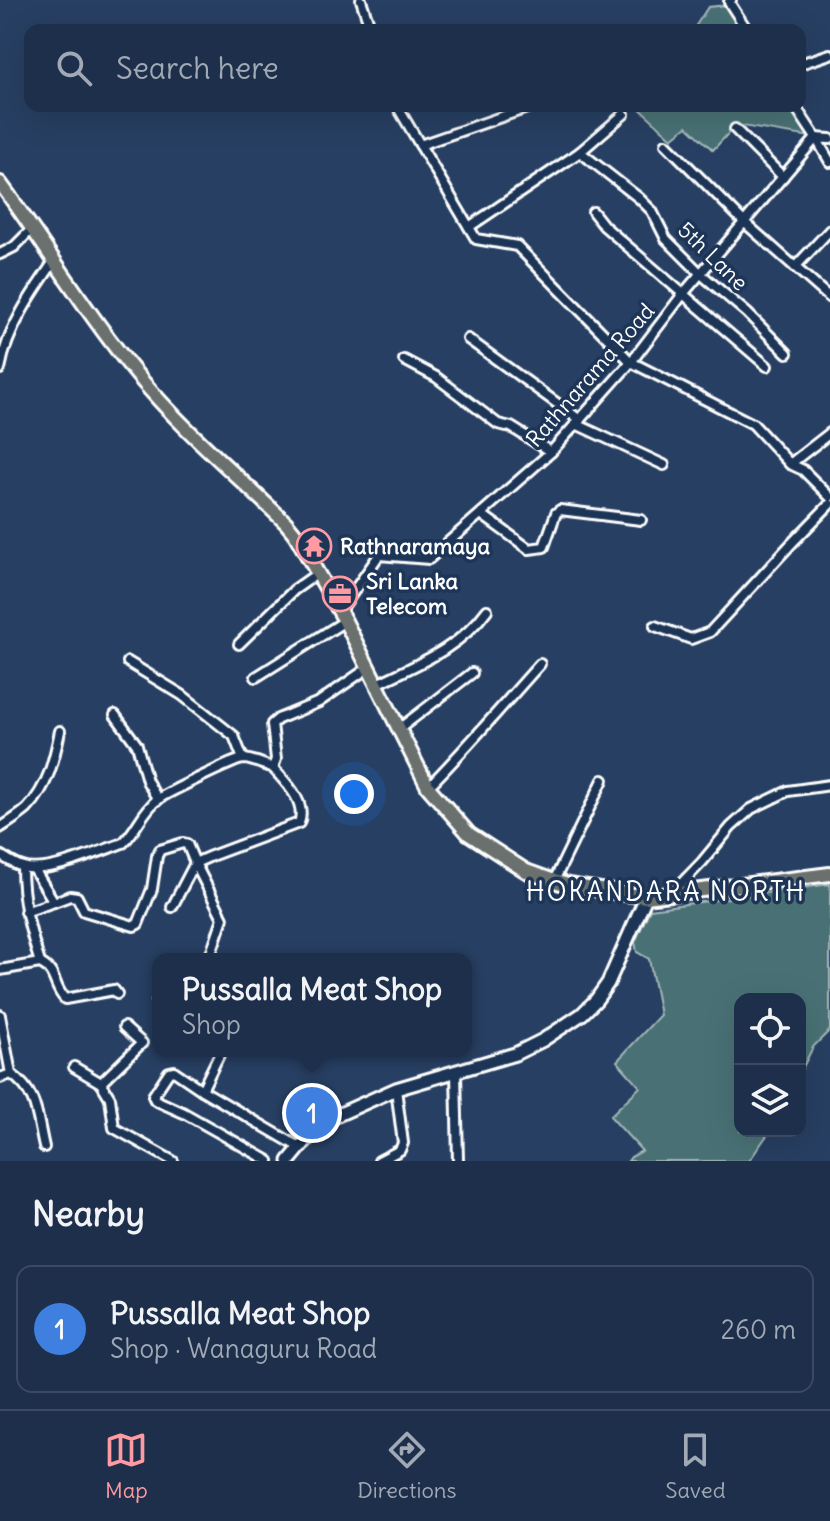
<!DOCTYPE html>
<html lang="en">
<head>
<meta charset="utf-8">
<style>
  :root { --surface:#1d2f4a; --page:#2a3b54; --text:#f1f3f6; --muted:#a0a9b5; --line:#3b4a62; --accent:#ff9aa2 }
  body { margin:0; font-family:Delius,sans-serif; background:var(--page); color:var(--text) }
  .controls { position:absolute; right:24px; bottom:24px; display:grid; overflow:hidden; border-radius:16px; box-shadow:0 8px 32px #0002 }
  .controls button { width:72px; height:72px; display:grid; place-items:center; padding:0; border:0; border-bottom:2px solid var(--line); background:var(--surface); color:var(--text); font:40px sans-serif }
  .you { position:absolute; left:354px; top:794px; width:28px; height:28px; margin:-20px; border:6px solid #fff; border-radius:50%; background:#1a73e8; box-shadow:0 0 0 12px #1a73e833 }
  .badge { display:grid; place-items:center; width:52px; height:52px; border-radius:50%; background:var(--accent); color:#fff; font-size:26px; font-weight:700 }
  .pin { position:absolute; translate:-50% -50%; border:4px solid #fff; box-shadow:0 2px 8px #0006 }
  .popup { position:absolute; left:152px; top:953px; width:320px; height:104px; box-sizing:border-box; display:grid; place-content:center; border-radius:16px; background:var(--surface); filter:drop-shadow(0 2px 6px #0005); font-size:26px; white-space:nowrap; color:var(--muted) }
  .popup b { font-size:30px; color:var(--text) }
  .popup::after { content:''; position:absolute; left:50%; top:100%; margin-left:-16px; border:16px solid transparent; border-top-color:var(--surface) }
  .list { margin:0; padding:0; list-style:none }
  h2 { display:flex; justify-content:space-between; align-items:center; height:104px; margin:0; padding:0 32px; font-size:34px }
  h2 small { font-size:26px; font-weight:400; color:var(--muted) }
  .list li { display:grid; grid-template-columns:52px 1fr auto; gap:24px; align-items:center; box-sizing:border-box; height:128px; margin:0 16px 16px; padding:0 16px; border:2px solid var(--line); border-radius:16px }
  .list b { display:block; font-size:30px; white-space:nowrap }
  .list p { margin:0; font-size:26px; white-space:nowrap; color:var(--muted) }
  .list em { font-size:26px; font-style:normal; color:var(--muted) }
  .icon { flex:none; width:44px; height:44px; fill:none; stroke:currentColor; stroke-width:2; stroke-linecap:round; stroke-linejoin:round }
  .map { position:relative; flex:none; width:830px; height:1161px; overflow:hidden }
  .search { position:absolute; background:var(--surface); box-shadow:0 8px 32px #0002; left:24px; right:24px; top:24px; height:88px; display:flex; align-items:center; gap:20px; box-sizing:border-box; padding:0 28px; border-radius:16px; color:var(--muted); font-size:30px }
  .sheet { height:248px; background:var(--surface) }
  nav { display:flex; justify-content:space-around; align-items:center; box-sizing:border-box; height:112px; border-top:2px solid var(--line); background:var(--surface); font-size:22px; color:var(--muted) }
  nav a { display:grid; justify-items:center; gap:4px }
  nav .on { color:var(--accent) }
  .map>svg:first-child { display:block }
</style>
</head>
<body>
<div class="map">
<svg width="830" height="1161" viewBox="0 0 830 1161">
  <rect width="100%" height="100%" fill="#273f62"/>
  <filter id="ink" filterUnits="userSpaceOnUse"><feTurbulence type="fractalNoise" baseFrequency=".0125" numOctaves="2"/><feDisplacementMap in="SourceGraphic" scale="16" xChannelSelector="R" yChannelSelector="G"/><feConvolveMatrix kernelMatrix="1 2 1 2 8 2 1 2 1" color-interpolation-filters="sRGB"/></filter>
  <g filter="url(#ink)">
    <g fill="#4a7175" stroke="#a4b8ba" stroke-width="2">
      <polygon points="726,5 742,30 693,30 708,7"/>
      <polygon points="637,106 791,106 811,137 736,125 713,150 687,126 672,138"/>
      <polygon points="830,884 830,1030 813,1047 800,1073 800,999 740,999 740,1131 770,1131 749,1161 628,1161 631,1157 642,1151 610,1116 640,1087 617,1061 660,1015 649,959 637,952 635,942 650,909"/>
    </g>
    <g fill="none" stroke-linecap="round" stroke-linejoin="round">
      <g stroke="#fff" stroke-width="14">
        <g id="street">
          <polyline points="361,0 371,30"/>
          <polyline points="731,0 729,2 747,30"/>
          <polyline points="800,64 830,54"/>
          <polyline points="397,106 476,239 517,246 631,362 753,424 790,464 803,470 830,497"/>
          <polyline points="735,129 783,177"/>
          <polyline points="830,139 816,138 830,162"/>
          <polyline points="666,144 744,222 830,298"/>
          <polyline points="420,145 533,106"/>
          <polyline points="580,152 639,198 652,211 666,239 701,274 747,313 787,353"/>
          <polyline points="593,212 604,226 767,366"/>
          <polyline points="469,227 580,152 624,114"/>
          <polyline points="0,254 14,247 33,228"/>
          <polyline points="795,267 830,230"/>
          <polyline points="468,339 580,420"/>
          <polyline points="404,360 436,377 498,424 511,427 551,452"/>
          <path d="M0,369C7,329 32,293 55,260"/>
          <polyline points="576,424 664,465"/>
          <polyline points="790,464 830,433"/>
          <polyline points="481,514 529,549 544,547 556,513 560,510 641,520"/>
          <polyline points="340,611 379,555 429,559 551,452 631,362 683,294 816,138 795,106"/>
          <polyline points="655,626 691,639 710,632 791,544 830,504"/>
          <polyline points="239,644 294,590 318,573"/>
          <polyline points="128,662 182,695 234,736 243,759"/>
          <polyline points="256,677 345,621"/>
          <path d="M377,684C418,664 459,649 487,610"/>
          <polyline points="115,715 137,745 147,781 158,800"/>
          <polyline points="399,729 472,673"/>
          <path d="M428,787C467,748 503,705 540,664"/>
          <path d="M0,828C9,822 19,816 27,809C48,787 54,760 60,731"/>
          <path d="M0,855C7,859 15,865 23,867C46,875 100,851 123,843C137,830 142,811 158,799C167,793 234,760 243,759C252,759 264,765 273,768L276,759L272,724L278,719L319,702L368,668"/>
          <polyline points="195,863 223,918 209,959"/>
          <path d="M22,867C22,902 30,930 40,963"/>
          <path d="M34,869L54,902L70,896L77,897L84,911L134,926L138,924L152,889L157,856L160,850L183,843L187,844L195,863L211,856L299,823C307,802 286,783 273,768"/>
          <polyline points="554,881 603,780"/>
          <polyline points="672,893 702,862 731,827 751,809 788,791 830,785"/>
          <polyline points="172,907 195,863"/>
          <polyline points="25,912 54,902"/>
          <path d="M0,970L40,963C57,971 53,987 65,999L114,990L117,994"/>
          <polyline points="157,1001 158,1002"/>
          <polyline points="0,1015 11,1074 0,1078"/>
          <polyline points="124,1027 142,1043 101,1083 110,1098 114,1128 173,1161"/>
          <polyline points="221,1051 202,1090 299,1147"/>
          <polyline points="74,1067 101,1083"/>
          <polyline points="456,1072 458,1161"/>
          <path d="M11,1074C38,1092 37,1118 44,1147"/>
          <polyline points="202,1090 174,1071 169,1072 153,1096 155,1100 184,1113 269,1161"/>
          <polyline points="379,1161 400,1150 403,1143 396,1089"/>
        </g>
      </g>
      <g stroke="#fff" stroke-width="17">
        <polyline id="secondary" points="289,1161 313,1132 331,1118 396,1089 515,1054 543,1040 582,1014 596,1000 608,983 646,897"/>
      </g>
      <g stroke="#fff" stroke-width="18">
        <path id="primary" d="M0,183C47,247 88,316 139,377C183,430 237,475 286,523L295,534L345,621L428,787L469,834L526,871L554,881L568,885L646,897L830,874"/>
      </g>
      <use href="#street" stroke="#1d3557" stroke-width="8"/>
      <use href="#secondary" stroke="#1d3557" stroke-width="11"/>
      <use href="#primary" stroke="#6a706d" stroke-width="12"/>
    </g>
  </g>
  <defs>
    <g id="temple-ring" transform="scale(1.8)"><circle r="9.5" fill="#1d3557" stroke="#ff9aa2" stroke-width="1.5"/><path d="M0-6L5-2H3V0L6.5 2.5H4V6H1.5V3h-3V6H-4V2.5H-6.5L-3 0V-2H-5Z" fill="#ff9aa2"/></g>
    <g id="office-ring" transform="scale(1.8)"><circle r="9.5" fill="#1d3557" stroke="#ff9aa2" stroke-width="1.5"/><path d="M-6-3h4V-5.5h4V-3h4V5H-6ZM-1-4.5V-3h2v-1.5ZM-6 0V1H6V0Z" fill="#ff9aa2"/></g>
  </defs>
  <g fill-rule="evenodd">
    <use href="#temple-ring" x="314" y="546"/>
    <use href="#office-ring" x="340" y="594"/>
  </g>
  <g text-anchor="middle" dominant-baseline="central" stroke-width="7" stroke-linejoin="round" paint-order="stroke">
    <g font-size="22" fill="#fff" stroke="#1d3557">
      <text transform="translate(713 256) rotate(44)">5th Lane</text>
      <text transform="translate(590 375) rotate(-49)">Rathnarama Road</text>
    </g>
    <g font-size="22" font-weight="bold" fill="#fff" stroke="#1d3557" text-anchor="start">
      <text x="340" y="546">Rathnaramaya</text>
      <text x="366" y="581">Sri Lanka<tspan x="366" dy="25">Telecom</tspan></text>
    </g>
    <g font-size="26" letter-spacing="2" fill="#fff" stroke="#1d3557">
      <text x="666" y="891">HOKANDARA NORTH</text>
    </g>
  </g>
</svg>
<div class="controls">
<button><svg class="icon" aria-label="locate" viewBox="0 0 24 24"><circle cx="12" cy="12" r="6"/><path d="M12 2v4M12 18v4M2 12h4M18 12h4"/></svg></button>
<button><svg class="icon" aria-label="layers" viewBox="0 0 24 24"><path d="M12 4l9 5-9 5-9-5zM3 14l9 5 9-5"/></svg></button>
</div>
<div class="you"></div>
<div class="pin badge" style="left:312px;top:1113px;background:#3f7fe0">1</div>
<div class="popup"><b>Pussalla Meat Shop</b>Shop</div>
<div class="search"><svg class="icon" aria-label="search" viewBox="0 0 24 24"><circle cx="10" cy="10" r="6"/><path d="M15 15l6 6"/></svg>Search here</div>
</div>
<section class="sheet">
<h2>Nearby<small></small></h2>
<ul class="list">
<li><span class="badge" style="background:#3f7fe0">1</span><div><b>Pussalla Meat Shop</b><p>Shop · Wanaguru Road</p></div><em>260 m</em></li>
</ul>
</section>
<nav>
<a class="on"><svg class="icon" aria-label="map" viewBox="0 0 24 24"><path d="M3 6l6-2 6 2 6-2v14l-6 2-6-2-6 2zM9 4v14M15 6v14"/></svg>Map</a>
<a><svg class="icon" aria-label="directions" viewBox="0 0 24 24"><path d="M12 3l9 9-9 9-9-9zM9 14v-3h6M13 9l2 2-2 2"/></svg>Directions</a>
<a><svg class="icon" aria-label="saved" viewBox="0 0 24 24"><path d="M7 4h10v16l-5-4-5 4z"/></svg>Saved</a>
</nav>
</body>
</html>
